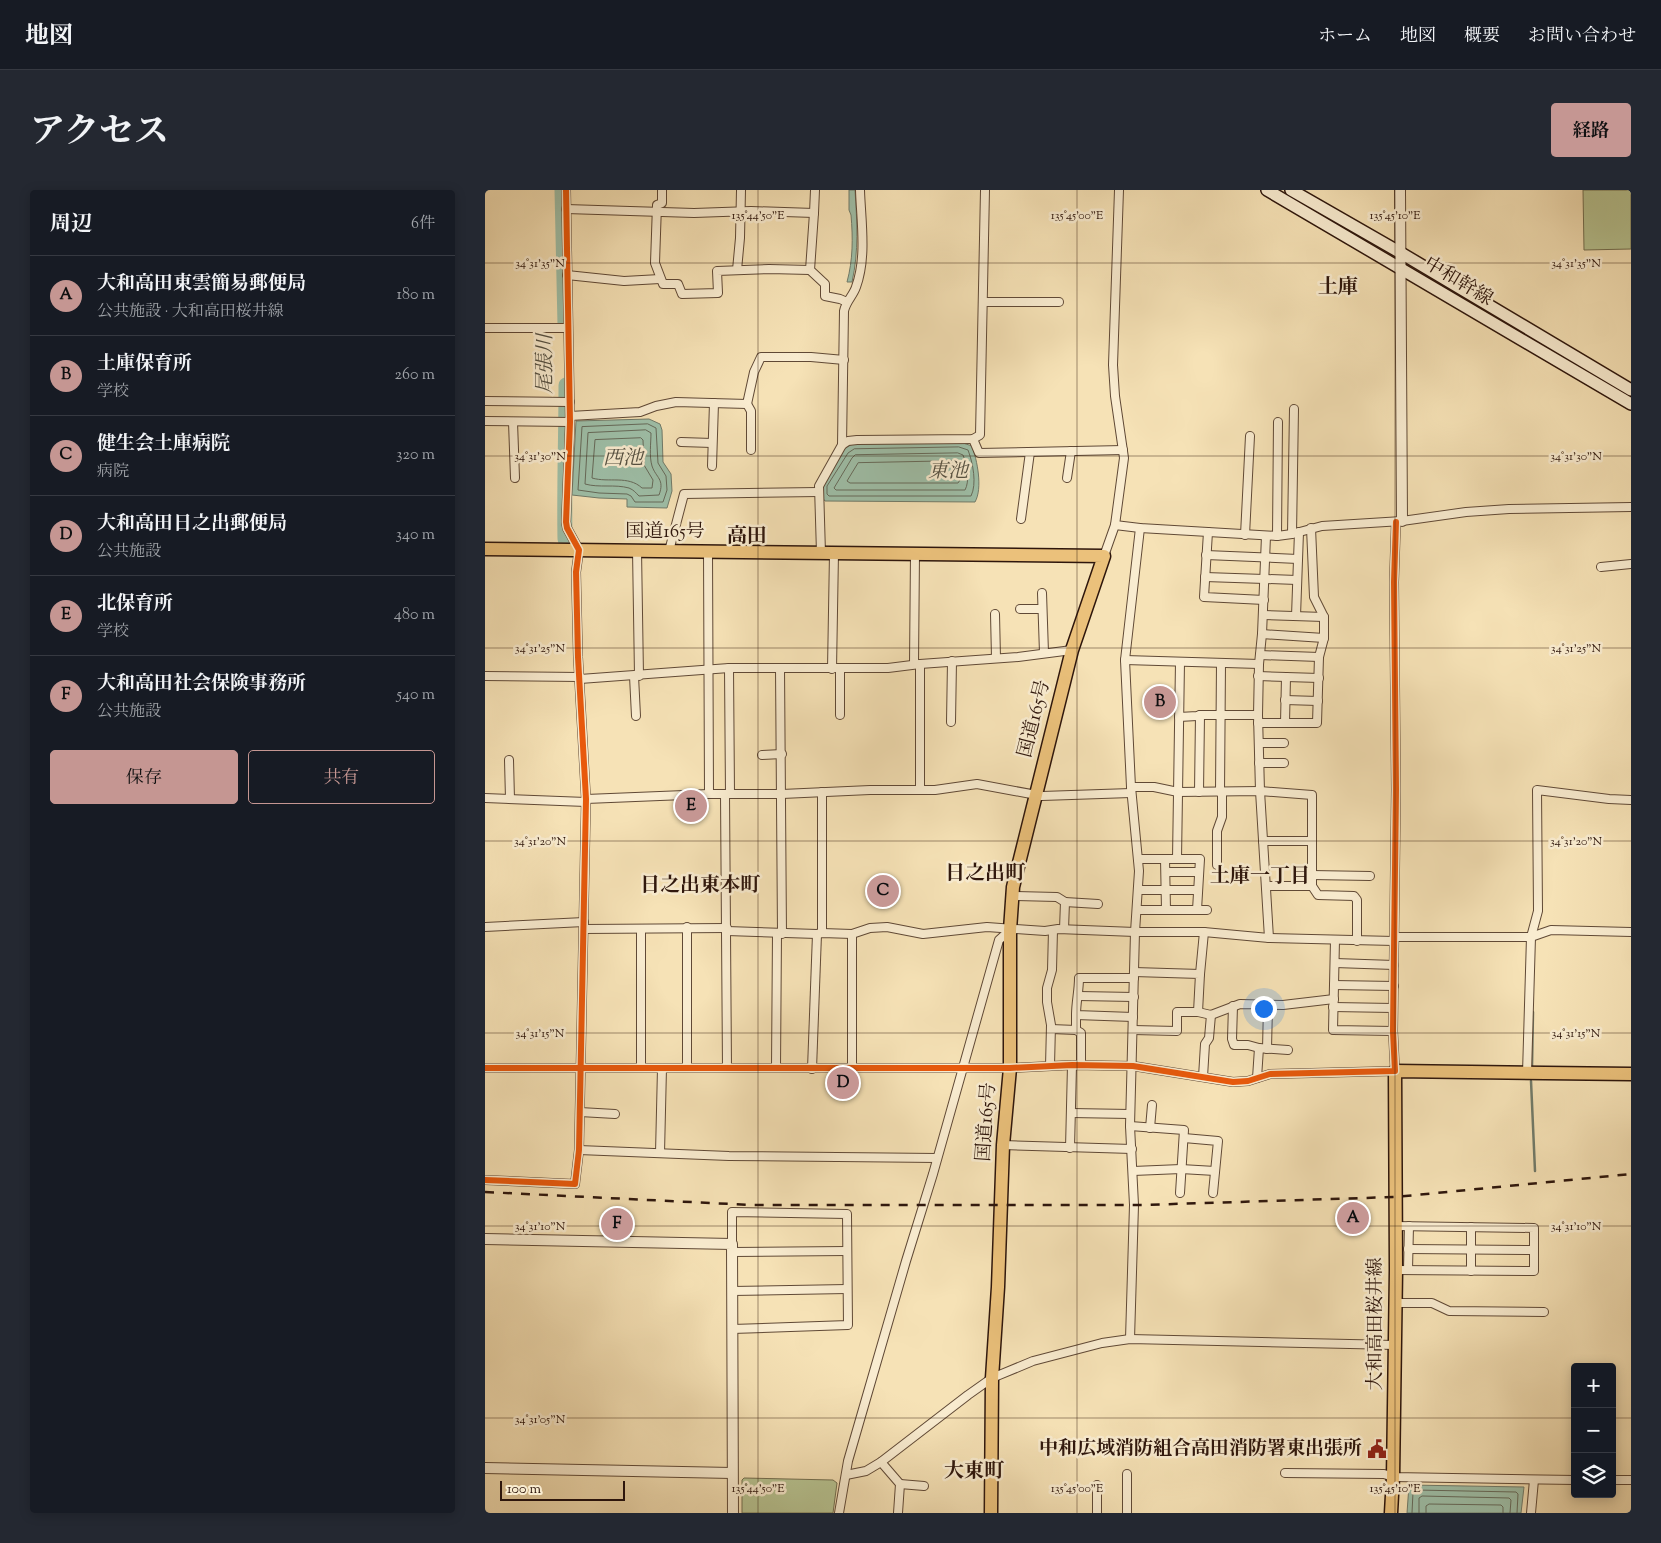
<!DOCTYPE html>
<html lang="ja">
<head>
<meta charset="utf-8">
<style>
  :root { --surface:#171b24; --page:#242831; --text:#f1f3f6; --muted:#9ea1a6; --line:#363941; --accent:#c59692 }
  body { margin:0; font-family:"Sorts Mill Goudy","Noto Serif JP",serif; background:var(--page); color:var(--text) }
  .controls { position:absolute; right:15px; bottom:15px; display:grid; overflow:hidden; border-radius:5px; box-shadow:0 2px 12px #0003 }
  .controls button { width:45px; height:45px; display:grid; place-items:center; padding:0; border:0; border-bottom:1px solid var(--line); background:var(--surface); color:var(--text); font:25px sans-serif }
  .scale { position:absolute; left:15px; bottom:12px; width:125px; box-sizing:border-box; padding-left:5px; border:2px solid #2e160c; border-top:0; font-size:14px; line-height:18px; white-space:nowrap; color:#2e160c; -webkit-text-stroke:4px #f9ecd0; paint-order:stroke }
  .you { position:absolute; left:778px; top:818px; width:18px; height:18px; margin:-12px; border:4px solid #fff; border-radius:50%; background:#1a73e8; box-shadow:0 0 0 8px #1a73e833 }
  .badge { display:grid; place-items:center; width:32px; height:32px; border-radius:50%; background:var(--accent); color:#111; font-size:16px; font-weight:700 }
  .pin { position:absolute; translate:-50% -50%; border:2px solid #fff; box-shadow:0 1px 5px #0006 }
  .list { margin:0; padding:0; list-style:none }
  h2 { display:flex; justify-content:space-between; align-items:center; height:65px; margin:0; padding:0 20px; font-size:21px }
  h2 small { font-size:16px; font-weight:400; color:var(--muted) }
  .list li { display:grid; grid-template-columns:32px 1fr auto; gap:15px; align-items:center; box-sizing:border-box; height:80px; padding:0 20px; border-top:1px solid var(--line) }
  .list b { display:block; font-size:19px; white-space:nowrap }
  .list p { margin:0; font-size:16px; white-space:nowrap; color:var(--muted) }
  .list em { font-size:16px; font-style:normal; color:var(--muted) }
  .actions { display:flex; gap:10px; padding:15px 20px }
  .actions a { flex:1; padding:11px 0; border:1px solid var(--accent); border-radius:5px; text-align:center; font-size:18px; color:var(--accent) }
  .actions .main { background:var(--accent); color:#111 }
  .icon { flex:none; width:28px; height:28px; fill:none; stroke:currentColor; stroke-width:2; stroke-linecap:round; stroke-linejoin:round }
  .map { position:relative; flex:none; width:1146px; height:1323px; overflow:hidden; border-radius:5px }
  header { display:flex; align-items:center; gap:30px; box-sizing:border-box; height:70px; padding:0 25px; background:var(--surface); border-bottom:1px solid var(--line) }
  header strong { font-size:24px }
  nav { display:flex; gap:28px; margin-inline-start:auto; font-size:18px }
  .intro { display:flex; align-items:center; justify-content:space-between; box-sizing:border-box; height:120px; padding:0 30px }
  h1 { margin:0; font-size:35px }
  .button { padding:12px 22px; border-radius:5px; background:var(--accent); color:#111; font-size:18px; font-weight:700 }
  main { display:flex; gap:30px; padding:0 30px }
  aside { flex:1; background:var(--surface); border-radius:5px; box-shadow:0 2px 12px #0003 }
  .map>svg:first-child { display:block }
</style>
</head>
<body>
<header>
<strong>地図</strong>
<nav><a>ホーム</a><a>地図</a><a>概要</a><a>お問い合わせ</a></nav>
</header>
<div class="intro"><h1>アクセス</h1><a class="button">経路</a></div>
<main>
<aside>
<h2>周辺<small>6件</small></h2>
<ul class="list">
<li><span class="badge">A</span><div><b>大和高田東雲簡易郵便局</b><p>公共施設 · 大和高田桜井線</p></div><em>180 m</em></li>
<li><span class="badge">B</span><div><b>土庫保育所</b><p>学校</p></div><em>260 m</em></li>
<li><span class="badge">C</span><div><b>健生会土庫病院</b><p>病院</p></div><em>320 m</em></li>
<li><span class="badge">D</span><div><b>大和高田日之出郵便局</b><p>公共施設</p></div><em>340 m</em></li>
<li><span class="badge">E</span><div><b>北保育所</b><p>学校</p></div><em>480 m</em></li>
<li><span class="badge">F</span><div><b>大和高田社会保険事務所</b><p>公共施設</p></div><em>540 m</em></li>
</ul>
<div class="actions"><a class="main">保存</a><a>共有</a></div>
</aside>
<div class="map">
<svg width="1146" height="1323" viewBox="0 0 1146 1323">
  <rect width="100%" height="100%" fill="#f6e2b6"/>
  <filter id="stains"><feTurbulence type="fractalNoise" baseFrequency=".004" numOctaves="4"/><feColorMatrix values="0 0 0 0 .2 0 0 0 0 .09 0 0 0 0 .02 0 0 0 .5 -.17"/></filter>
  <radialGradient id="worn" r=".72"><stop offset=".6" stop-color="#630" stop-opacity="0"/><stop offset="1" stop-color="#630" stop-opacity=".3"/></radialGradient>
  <g fill="#b7c492" stroke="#726d4f">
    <polygon points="1098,0 1146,0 1146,59 1099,60"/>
    <polygon points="259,1288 348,1290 352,1293 348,1323 257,1323 257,1290"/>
  </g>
  <g fill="#9ebfa8" stroke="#717b6a">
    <path d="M364,0H370C372,32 374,61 367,92H362C368,70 368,48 366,25L364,20Z"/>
    <polygon points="164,229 175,234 177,240 178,272 186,284 187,301 182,318 142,317 142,309 114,308 87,305 91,231"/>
    <path d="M475,252L487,256C492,270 498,298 490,312L340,311L336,306V295L359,258L368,254Z"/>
    <polygon points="924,1295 1039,1297 1036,1323 922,1323"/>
  </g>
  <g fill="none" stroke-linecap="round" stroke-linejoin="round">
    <g stroke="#666a5a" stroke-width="1">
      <polygon points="163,234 171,238 173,273 181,286 182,300 178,312 150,312 146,306 142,304 114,303 93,300 97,237"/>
      <path d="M161,240L166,243C166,253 164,266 167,276C171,288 180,289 174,305L154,306C151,303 149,300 144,298C130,294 114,298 100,294L103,243Z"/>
      <path d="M156,248L158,250L159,275L168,290L167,298H157C143,285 124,293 107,288L110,250Z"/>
      <path d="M474,257L483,260C488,273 492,294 486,306H344L342,304V296L363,263L369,259Z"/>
      <path d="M473,263L478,265C482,275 485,291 480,300H351L349,298L367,268L370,265Z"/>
      <polygon points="470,271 474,275 475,290 473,293 365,293 362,291 373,273"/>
      <polyline points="927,1323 928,1302 931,1300 1031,1302 1033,1304 1032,1323"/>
      <polyline points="934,1323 934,1308 937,1306 1024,1308 1026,1310 1025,1323"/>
      <polyline points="941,1323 941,1316 944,1314 1016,1315 1018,1317 1018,1323"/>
    </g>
    <g stroke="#717b6a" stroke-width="2.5">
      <polyline points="1047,877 1048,822"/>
      <polyline points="1046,891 1050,981"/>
    </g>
    <g stroke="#9ebfa8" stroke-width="15">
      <polyline points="77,0 80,135"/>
      <path d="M80,349C79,297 81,247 81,195"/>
    </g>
    <g stroke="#604936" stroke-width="10">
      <g id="minor">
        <polyline points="177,0 177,13 172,15 170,73 178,94 193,94 197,104 233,103 232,81 284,79 325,80"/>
        <polyline points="330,0 329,23 325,80 340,94 340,106 355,109 362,112"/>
        <polyline points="81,19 209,23 266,21 329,23"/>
        <polyline points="252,80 255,48 256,0"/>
        <polyline points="82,85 139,91 175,89"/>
        <polyline points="498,112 574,112"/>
        <polyline points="0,138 83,138"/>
        <polyline points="0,211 85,212"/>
        <polyline points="262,214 266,221 266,260"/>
        <polyline points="85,226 155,222 171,216 191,212 262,214 269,182 276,167 326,167 359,170"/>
        <polyline points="0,231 85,232"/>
        <polyline points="28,232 30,288"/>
        <polyline points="488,249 494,263 638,260"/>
        <polyline points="196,252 227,253"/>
        <path d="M357,255L359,121C361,111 368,106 371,97C382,67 376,31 375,0"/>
        <polyline points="227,276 229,213"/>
        <polyline points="582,288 586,261"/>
        <polyline points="536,329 545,262"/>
        <polyline points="630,335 655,338 792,346 807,344 837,336 917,331 981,322 1024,319 1146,317"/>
        <polyline points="723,342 719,407 779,410"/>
        <polyline points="807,344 809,219"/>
        <polyline points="760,345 765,246"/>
        <polyline points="781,346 777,444 774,474 773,525 775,601 784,748"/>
        <polyline points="792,346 793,232"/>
        <polyline points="152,360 154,486"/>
        <polyline points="184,361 199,304 333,302"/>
        <polyline points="223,361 224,604"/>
        <polyline points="336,363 334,296 357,255 363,251 372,250 488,249 495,245 500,0"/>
        <polyline points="721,365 813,369"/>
        <polyline points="619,366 630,335 639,268 630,206 628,175 634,0"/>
        <polyline points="1116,377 1146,374"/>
        <polyline points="720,387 812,390"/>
        <polyline points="557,403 559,463"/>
        <polyline points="535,419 557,419"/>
        <polyline points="510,424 511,468"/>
        <polyline points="778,425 839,427"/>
        <polyline points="811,426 814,342"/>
        <polyline points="777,444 839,448"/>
        <polyline points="775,465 834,467"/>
        <polyline points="640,470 774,474"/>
        <polyline points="429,474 430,363"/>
        <polyline points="435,474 435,600"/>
        <polyline points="244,478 245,604"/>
        <polyline points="295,478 297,744"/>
        <polyline points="347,479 349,363"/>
        <polyline points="355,479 355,525"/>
        <polyline points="0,486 95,487"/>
        <polyline points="149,486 151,526"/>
        <polyline points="773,486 834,488"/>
        <polyline points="95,489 244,478 403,478 435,474 533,467 587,460"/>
        <polyline points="800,510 833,511"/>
        <polyline points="694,527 712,526 715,525 773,525"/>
        <polyline points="466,532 467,471"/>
        <polyline points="773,533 832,533 834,467 839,448 839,427 829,407 826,338"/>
        <polyline points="800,533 801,487"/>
        <polyline points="774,553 799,553"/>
        <polyline points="277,565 297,564"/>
        <polyline points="24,570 25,609"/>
        <polyline points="774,573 799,573"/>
        <polyline points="646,597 669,597 693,602 775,601 827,605 827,696 833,705 869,706 872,710 872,751"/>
        <polyline points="714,602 715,525"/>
        <polyline points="735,602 736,473"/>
        <polyline points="240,604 242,878"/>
        <polyline points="0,608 101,612"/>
        <polyline points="101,609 224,604 297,604 385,600 450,600 492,594 557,606 646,603"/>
        <polyline points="778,651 827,651"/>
        <polyline points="653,669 715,669 712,720"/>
        <polyline points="680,669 681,720"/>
        <polyline points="692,669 695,472"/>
        <polyline points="732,675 732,641 737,627 737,602"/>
        <polyline points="681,682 714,682"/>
        <polyline points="827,685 885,686"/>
        <polyline points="781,696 827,696"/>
        <polyline points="653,700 713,700"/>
        <polyline points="528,706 572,707 580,712 579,739"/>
        <polyline points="580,712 613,714"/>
        <polyline points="652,720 722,720"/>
        <polyline points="0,737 99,732"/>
        <polyline points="202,737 202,878"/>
        <polyline points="99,739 242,738"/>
        <polyline points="156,739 156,878"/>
        <polyline points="242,741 332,744 337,743 367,744 385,738 402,737 438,744 502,737 560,741 573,739 650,742 719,742 784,748 909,751"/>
        <polyline points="337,743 337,602"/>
        <polyline points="910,747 1046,747 1066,740 1146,742"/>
        <polyline points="850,750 848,840 908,841"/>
        <polyline points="850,773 909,775"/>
        <polyline points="649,782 715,784 713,822"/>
        <polyline points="715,784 719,742"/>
        <polyline points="849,795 909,796"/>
        <polyline points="594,806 649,807"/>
        <polyline points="748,816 747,849 749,855 763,855 774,858"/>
        <polyline points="848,817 908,818"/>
        <polyline points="591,825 591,840 596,843 596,875"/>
        <path d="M648,827L591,825C591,812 594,801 594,788H649"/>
        <polyline points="566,839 591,840"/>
        <polyline points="648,840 692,841 692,822 713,822 726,825 755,814 798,815 849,809"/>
        <polyline points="782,859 783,816"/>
        <polyline points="565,876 566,835 562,812 562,798 567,780 568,740"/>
        <polyline points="0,878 525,878 587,875 648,876 748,892 763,891 785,884 910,881 908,841 911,599 909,392 911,332"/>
        <polyline points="291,878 292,743"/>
        <polyline points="327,879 332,744"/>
        <polyline points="367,879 367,744"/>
        <polyline points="1042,883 1046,747 1053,721 1052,600 1124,609 1146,610"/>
        <polyline points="718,887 720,854 724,848 726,825"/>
        <polyline points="772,888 774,858 803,860"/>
        <polyline points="95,922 130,924"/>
        <polyline points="586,923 645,924"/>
        <polyline points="645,936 699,940 695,1003"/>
        <polyline points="665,938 667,915"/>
        <polyline points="699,948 733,951 728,1003"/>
        <polyline points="518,955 647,959"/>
        <polyline points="585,958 587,875"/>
        <polyline points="94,960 244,966 452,968"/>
        <polyline points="175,963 177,878"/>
        <polyline points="648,981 696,979 730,981"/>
        <polyline points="0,990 90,994 94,960 101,609 93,467 91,382 94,360 82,338 81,332 85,232 81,0"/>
        <polyline points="910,1036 1049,1038 1049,1081 911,1080"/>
        <polyline points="986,1037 986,1081"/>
        <polyline points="247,1054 247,1022 362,1024 363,1135 247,1139"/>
        <polyline points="923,1059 1049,1060"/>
        <polyline points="247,1062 362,1061"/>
        <polyline points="923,1080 924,1036"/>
        <polyline points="247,1101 362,1099"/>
        <polyline points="910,1113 947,1113 964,1121 1059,1122"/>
        <polyline points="645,1149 649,1015 645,936 650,742 654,681 646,597 640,470 655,338"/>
        <polyline points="396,1272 415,1294 413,1323"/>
        <polyline points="800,1283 899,1284 908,1287 1090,1290"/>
        <polyline points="361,1285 381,1281 396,1272 483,1205 507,1188 548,1171 617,1153 645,1149 910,1155"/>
        <polyline points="1127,1290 1146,1290"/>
        <polyline points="415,1294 439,1296"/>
        <polyline points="354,1323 363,1271 421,1071 448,984 514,750 525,740"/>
        <polyline points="612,1323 612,1295"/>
        <polyline points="642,1323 642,1284"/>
        <polyline points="1046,1323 1049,1290"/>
      </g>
    </g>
    <g stroke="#604936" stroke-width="12">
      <g id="tertiary">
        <polyline points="915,0 917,331"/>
        <polyline points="0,1049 247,1054 248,1323"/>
        <polyline points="0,1278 247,1283"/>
      </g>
    </g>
    <g stroke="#2e160c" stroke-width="14">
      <g id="secondary">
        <polyline points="782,0 1146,214"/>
        <polyline points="806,0 916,63 1146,200"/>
      </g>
    </g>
    <g stroke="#2e160c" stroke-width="15">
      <polyline id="primary" points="906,1323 908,1287 911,1080 910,881 1146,884"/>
    </g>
    <g stroke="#2e160c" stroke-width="15">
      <polyline id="trunk" points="0,359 619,366 587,460 528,697 525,740 525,878 518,955 513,1097 507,1188 506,1323"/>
    </g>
    <use href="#minor" stroke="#f9ecd0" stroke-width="8"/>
    <use href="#tertiary" stroke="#f9ecd0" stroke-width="10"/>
    <use href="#secondary" stroke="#f9ecd0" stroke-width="11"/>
    <use href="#primary" stroke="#ebc17b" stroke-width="12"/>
    <use href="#trunk" stroke="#ebc17b" stroke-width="12"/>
    <polyline stroke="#2e160c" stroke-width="2.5" stroke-dasharray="9 9" stroke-linecap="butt" points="0,1002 267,1015 657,1015 910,1007 1146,984"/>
    <g stroke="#f9ecd0" stroke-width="9">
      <g id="cycleway">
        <polyline points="0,878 525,878 587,875 648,876 748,892 763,891 785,884 910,881 908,841 911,599 909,392 911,332"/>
        <polyline points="0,990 90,994 94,960 101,609 93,467 91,382 94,360 82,338 81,332 85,232 81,0"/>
      </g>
    </g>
    <use href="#cycleway" stroke="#e8590c" stroke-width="6"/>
  </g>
  <path fill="none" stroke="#2e160c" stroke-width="1" stroke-opacity="0.45" d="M273,0V1323M592,0V1323M910,0V1323M0,73H1146M0,266H1146M0,458H1146M0,651H1146M0,843H1146M0,1036H1146M0,1228H1090M1127,1228H1146"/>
  <defs>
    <g id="civic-bare" transform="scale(1.5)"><path d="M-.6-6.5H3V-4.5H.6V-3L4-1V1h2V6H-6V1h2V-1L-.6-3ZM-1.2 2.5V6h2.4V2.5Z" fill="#8f2418" stroke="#f9ecd0" stroke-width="2.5" paint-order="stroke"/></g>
  </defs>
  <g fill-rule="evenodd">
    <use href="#civic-bare" x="892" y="1259"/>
  </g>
  <g text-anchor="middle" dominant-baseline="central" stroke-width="5" stroke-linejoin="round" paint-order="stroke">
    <g font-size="19" fill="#2e160c" stroke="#f9ecd0">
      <text transform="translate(973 92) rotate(31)">中和幹線</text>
      <text x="180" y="342">国道165号</text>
      <text transform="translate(550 529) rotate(-76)">国道165号</text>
      <text transform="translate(502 932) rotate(-86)">国道165号</text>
      <text transform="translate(891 1134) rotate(-90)">大和高田桜井線</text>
    </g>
    <g font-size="19" font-weight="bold" fill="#2e160c" stroke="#f9ecd0" text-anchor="end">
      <text x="877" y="1259">中和広域消防組合高田消防署東出張所</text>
    </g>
    <g font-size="20" font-weight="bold" fill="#2e160c" stroke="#f9ecd0">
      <text x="853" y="98">土庫</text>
      <text x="262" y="347">高田</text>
      <text x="500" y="684">日之出町</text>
      <text x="775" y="687">土庫一丁目</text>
      <text x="215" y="696">日之出東本町</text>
      <text x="489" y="1282">大東町</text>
    </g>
    <g font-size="20" font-style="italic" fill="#555143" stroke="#f9ecd0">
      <text transform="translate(61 174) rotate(-90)">尾張川</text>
      <text x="138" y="269">西池</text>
      <text x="463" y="282">東池</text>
    </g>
  </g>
  <g font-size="12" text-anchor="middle" fill="#2e160c" stroke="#f9ecd0" stroke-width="5" stroke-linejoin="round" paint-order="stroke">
    <text x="273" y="29">135°44'50"E</text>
    <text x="592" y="29">135°45'00"E</text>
    <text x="910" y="29">135°45'10"E</text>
    <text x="55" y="77">34°31'35"N</text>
    <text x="1091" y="77">34°31'35"N</text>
    <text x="55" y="270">34°31'30"N</text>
    <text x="1091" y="270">34°31'30"N</text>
    <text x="55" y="462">34°31'25"N</text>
    <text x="1091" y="462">34°31'25"N</text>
    <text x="55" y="655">34°31'20"N</text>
    <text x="1091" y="655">34°31'20"N</text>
    <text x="55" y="847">34°31'15"N</text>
    <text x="1091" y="847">34°31'15"N</text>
    <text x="55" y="1040">34°31'10"N</text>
    <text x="1091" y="1040">34°31'10"N</text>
    <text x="55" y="1233">34°31'05"N</text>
    <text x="273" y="1302">135°44'50"E</text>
    <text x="592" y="1302">135°45'00"E</text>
    <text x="910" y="1302">135°45'10"E</text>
  </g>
  <rect width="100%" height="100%" filter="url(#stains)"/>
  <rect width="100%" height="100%" fill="url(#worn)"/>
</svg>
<div class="controls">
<button>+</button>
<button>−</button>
<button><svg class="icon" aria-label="layers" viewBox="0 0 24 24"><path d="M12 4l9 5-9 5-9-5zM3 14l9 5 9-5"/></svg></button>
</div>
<div class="scale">100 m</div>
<div class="you"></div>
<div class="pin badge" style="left:868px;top:1028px">A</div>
<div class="pin badge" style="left:675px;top:512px">B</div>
<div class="pin badge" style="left:398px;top:701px">C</div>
<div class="pin badge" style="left:358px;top:893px">D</div>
<div class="pin badge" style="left:206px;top:616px">E</div>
<div class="pin badge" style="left:132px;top:1034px">F</div>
</div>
</main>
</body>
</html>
